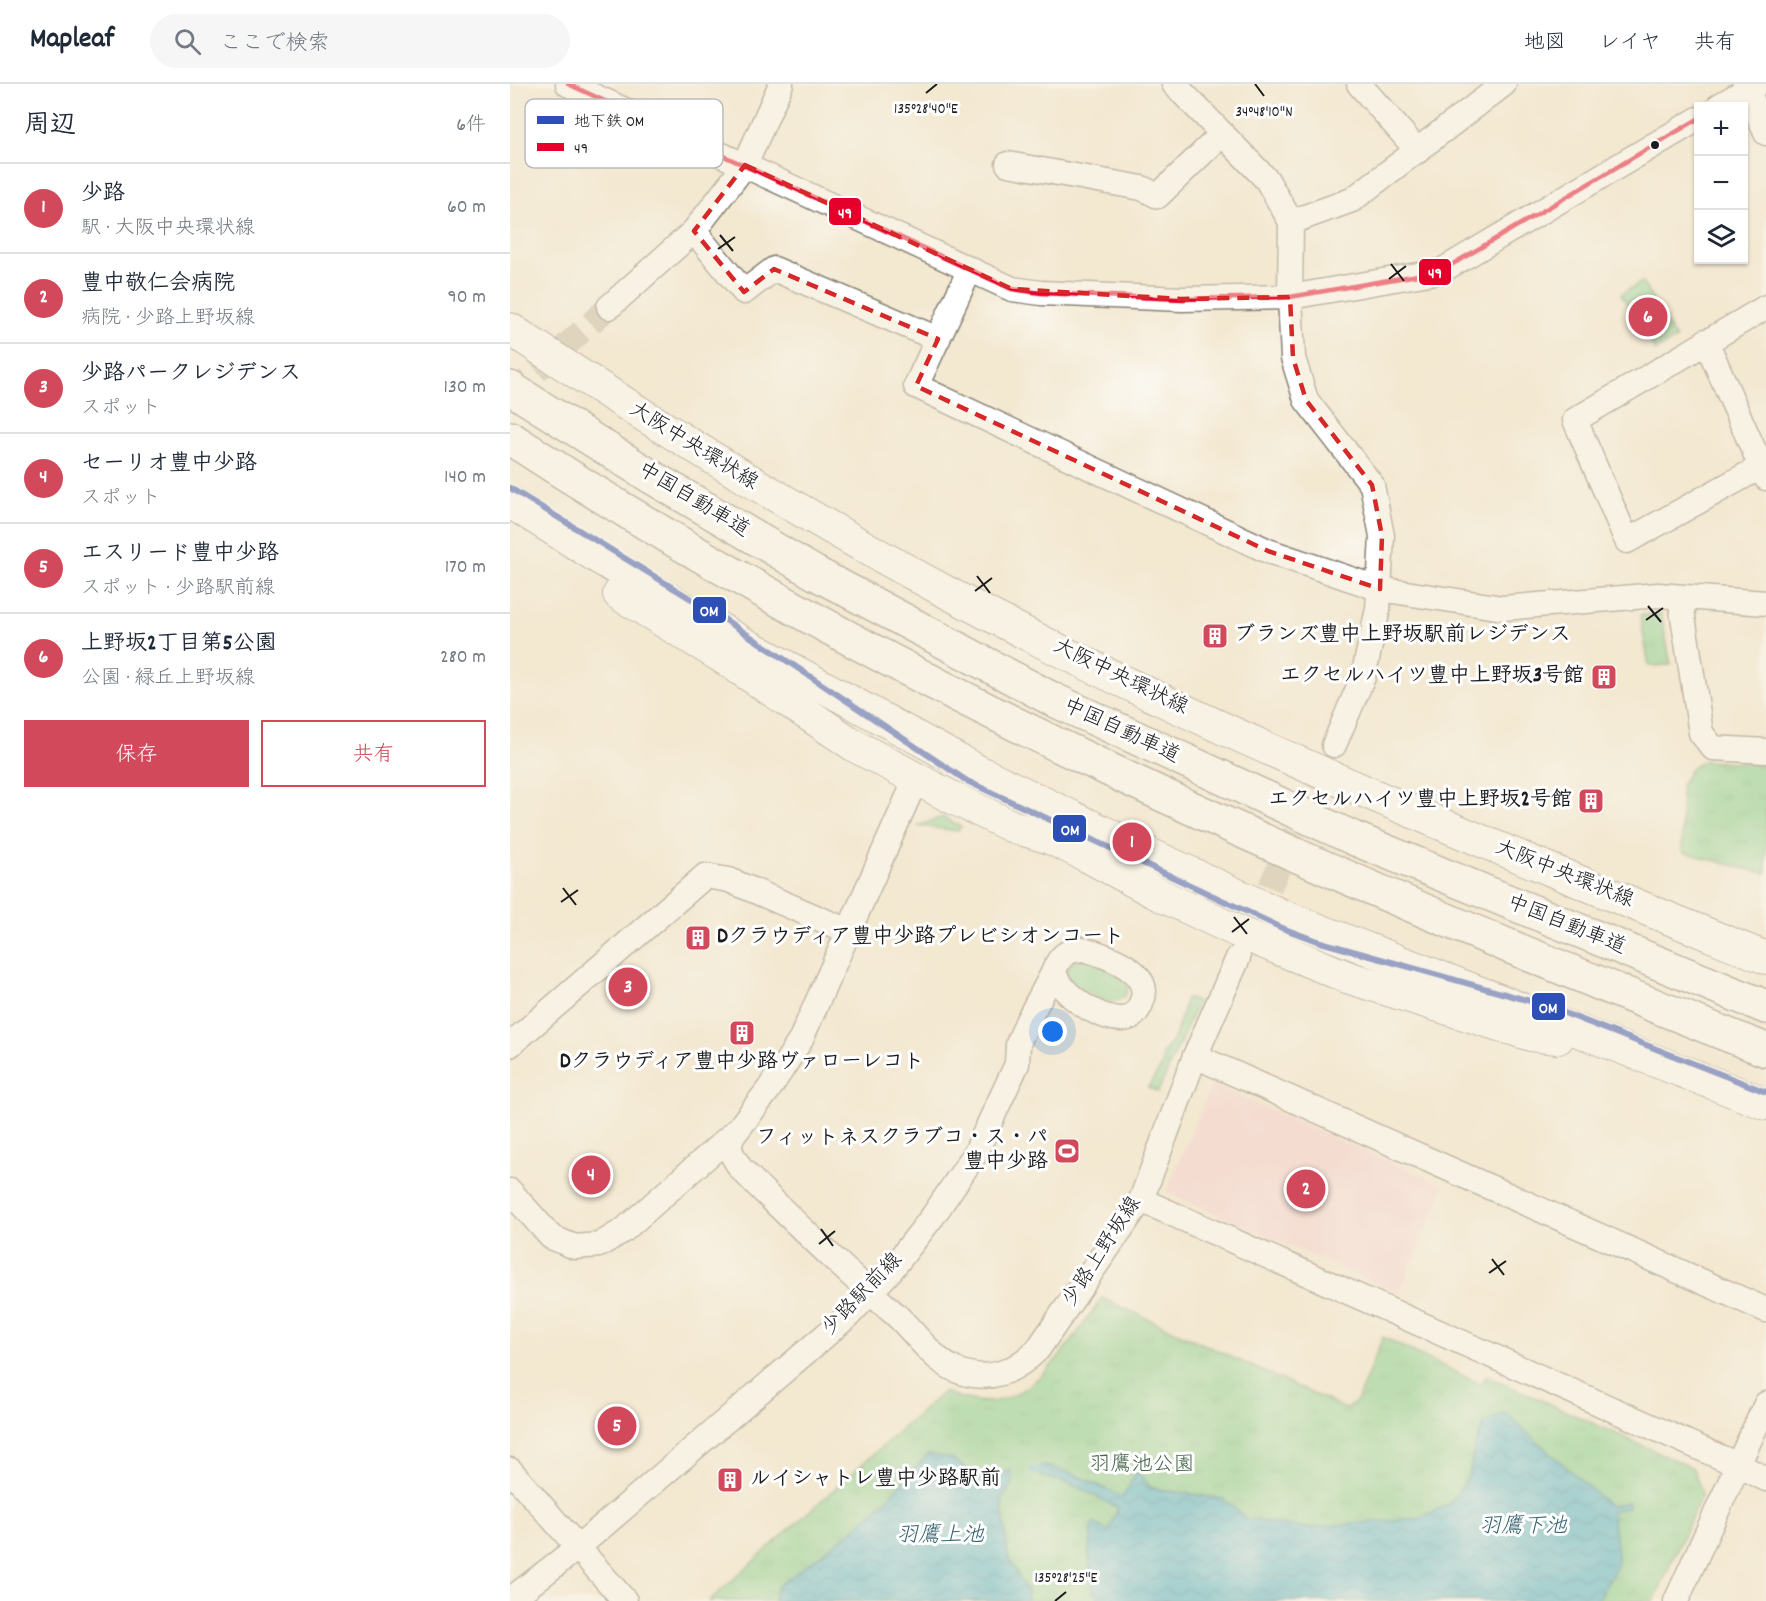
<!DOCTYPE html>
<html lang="ja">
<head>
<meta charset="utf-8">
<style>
  :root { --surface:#fff; --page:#f6f6f7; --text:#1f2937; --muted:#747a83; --line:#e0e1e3; --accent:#d1495b }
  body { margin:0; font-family:Dekko,"Klee One",sans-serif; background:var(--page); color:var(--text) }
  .controls { position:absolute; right:18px; top:18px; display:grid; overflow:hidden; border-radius:0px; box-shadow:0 2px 4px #0004 }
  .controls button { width:54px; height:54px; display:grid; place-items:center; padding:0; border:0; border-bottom:2px solid var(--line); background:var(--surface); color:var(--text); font:30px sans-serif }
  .you { position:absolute; left:543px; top:948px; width:21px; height:21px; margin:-15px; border:4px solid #fff; border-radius:50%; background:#1a73e8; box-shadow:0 0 0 9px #1a73e833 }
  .badge { display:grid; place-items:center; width:39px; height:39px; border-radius:50%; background:var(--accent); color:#fff; font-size:20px; font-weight:700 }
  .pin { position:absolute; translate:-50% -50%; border:3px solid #fff; box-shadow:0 2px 6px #0006 }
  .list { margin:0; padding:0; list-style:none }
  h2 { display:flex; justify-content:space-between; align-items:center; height:78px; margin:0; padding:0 24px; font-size:26px }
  h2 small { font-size:20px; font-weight:400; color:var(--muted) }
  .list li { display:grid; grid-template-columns:39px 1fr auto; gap:18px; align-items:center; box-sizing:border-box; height:90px; padding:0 24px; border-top:2px solid var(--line) }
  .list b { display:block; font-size:22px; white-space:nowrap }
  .list p { margin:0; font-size:20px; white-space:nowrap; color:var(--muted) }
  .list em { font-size:20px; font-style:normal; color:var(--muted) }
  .actions { display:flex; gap:12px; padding:18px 24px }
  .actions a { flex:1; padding:14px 0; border:2px solid var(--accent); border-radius:0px; text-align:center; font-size:21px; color:var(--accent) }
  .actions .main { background:var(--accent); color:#fff }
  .icon { flex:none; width:33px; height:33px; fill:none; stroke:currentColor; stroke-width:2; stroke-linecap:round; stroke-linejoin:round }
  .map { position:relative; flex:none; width:1256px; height:1517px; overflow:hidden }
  header { display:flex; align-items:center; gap:36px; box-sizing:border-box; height:84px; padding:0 30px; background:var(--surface); border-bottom:2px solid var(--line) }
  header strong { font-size:28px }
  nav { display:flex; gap:33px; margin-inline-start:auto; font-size:21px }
  .search { width:420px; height:54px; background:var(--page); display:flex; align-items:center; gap:15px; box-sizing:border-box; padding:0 21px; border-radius:33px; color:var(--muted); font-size:22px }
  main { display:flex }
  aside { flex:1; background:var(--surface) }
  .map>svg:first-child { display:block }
</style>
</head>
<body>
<header>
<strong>Mapleaf</strong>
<div class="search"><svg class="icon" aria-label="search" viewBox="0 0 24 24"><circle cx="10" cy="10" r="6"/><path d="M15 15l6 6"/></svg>ここで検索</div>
<nav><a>地図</a><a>レイヤ</a><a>共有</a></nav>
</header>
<main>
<aside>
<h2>周辺<small>6件</small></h2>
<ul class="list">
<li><span class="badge">1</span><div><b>少路</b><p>駅 · 大阪中央環状線</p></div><em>60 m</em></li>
<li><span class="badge">2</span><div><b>豊中敬仁会病院</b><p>病院 · 少路上野坂線</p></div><em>90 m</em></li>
<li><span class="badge">3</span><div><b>少路パークレジデンス</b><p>スポット</p></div><em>130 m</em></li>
<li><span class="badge">4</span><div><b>セーリオ豊中少路</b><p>スポット</p></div><em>140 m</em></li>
<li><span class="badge">5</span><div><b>エスリード豊中少路</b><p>スポット · 少路駅前線</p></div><em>170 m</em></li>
<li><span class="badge">6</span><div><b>上野坂2丁目第5公園</b><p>公園 · 緑丘上野坂線</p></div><em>280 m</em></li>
</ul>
<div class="actions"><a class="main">保存</a><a>共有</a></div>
</aside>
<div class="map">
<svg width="1256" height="1517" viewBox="0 0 1256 1517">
  <defs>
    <pattern id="park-tufts" width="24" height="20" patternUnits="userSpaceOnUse" patternTransform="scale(1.5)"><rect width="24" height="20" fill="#82d08f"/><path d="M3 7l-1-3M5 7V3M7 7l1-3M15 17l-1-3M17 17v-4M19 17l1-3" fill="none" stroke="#70b27b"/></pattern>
    <pattern id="garden-dots" width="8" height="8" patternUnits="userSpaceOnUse" patternTransform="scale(1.5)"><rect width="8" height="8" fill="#82d08f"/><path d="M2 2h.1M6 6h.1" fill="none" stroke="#70b27b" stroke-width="1.8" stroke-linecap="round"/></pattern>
    <pattern id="water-waves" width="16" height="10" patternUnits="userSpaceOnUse" patternTransform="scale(1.5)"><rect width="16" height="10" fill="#50b5cf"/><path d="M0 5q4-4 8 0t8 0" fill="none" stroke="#4292a7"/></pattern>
  </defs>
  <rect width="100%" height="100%" fill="#fff"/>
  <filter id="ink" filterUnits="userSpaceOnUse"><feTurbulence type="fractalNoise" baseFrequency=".0167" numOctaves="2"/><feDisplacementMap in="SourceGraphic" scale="12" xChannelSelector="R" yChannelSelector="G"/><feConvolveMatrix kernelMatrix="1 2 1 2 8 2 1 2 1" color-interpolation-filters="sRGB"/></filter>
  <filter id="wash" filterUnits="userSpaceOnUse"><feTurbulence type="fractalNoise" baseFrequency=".008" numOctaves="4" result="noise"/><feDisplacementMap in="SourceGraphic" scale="24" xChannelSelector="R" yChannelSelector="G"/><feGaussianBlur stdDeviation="1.35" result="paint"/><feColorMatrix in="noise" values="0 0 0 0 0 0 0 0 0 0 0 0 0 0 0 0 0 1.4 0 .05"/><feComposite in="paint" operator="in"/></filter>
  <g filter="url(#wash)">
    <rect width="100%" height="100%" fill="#f3e8d0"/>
    <polygon fill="#f7cfd3" points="702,1000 935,1102 889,1209 656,1108"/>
    <g fill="#82d08f" stroke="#4f7656" stroke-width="1.5">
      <polygon points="433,733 451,743 448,747 407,742"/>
      <polygon points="578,874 620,898 615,912 609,916 598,918 562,902 555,888 562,878"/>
    </g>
    <g fill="url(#park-tufts)" stroke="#4f7656" stroke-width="1.5">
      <polygon points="1132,198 1166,255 1145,267 1111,210"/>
      <polygon points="1151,530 1161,581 1139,582 1130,531"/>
      <polygon points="1193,677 1256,680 1256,790 1172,768 1171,701 1181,685"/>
      <path d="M592,1214L836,1325L847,1317L873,1253L970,1300L977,1292L1183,1384L1192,1410L1144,1517H199L433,1308C447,1313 463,1318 478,1318C528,1315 566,1250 592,1214Z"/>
    </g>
    <polygon fill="url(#garden-dots)" stroke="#4f7656" stroke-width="1.5" points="676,914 688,918 648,1008 638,1003 652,982 653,969 665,953"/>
    <g fill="url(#water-waves)" stroke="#366876" stroke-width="1.5">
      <path d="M995,1329L1100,1422L1118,1418V1423L1102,1427L1108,1480L1087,1517H594L582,1508L579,1469L583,1439L599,1447L608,1424L562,1400L530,1392V1381C560,1386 586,1400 613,1413L627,1387L641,1404L714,1415L737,1435L796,1444L909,1434L941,1419L959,1391L965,1362L974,1339Z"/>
      <polygon points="418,1370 442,1375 471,1394 500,1386 503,1399 493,1413 492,1421 498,1472 518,1510 518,1517 264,1517 267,1503 343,1446 376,1416"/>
    </g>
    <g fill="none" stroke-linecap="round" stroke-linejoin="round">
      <polyline stroke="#50b5cf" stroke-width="7" points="523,1387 530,1386"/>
    </g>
  </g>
  <g filter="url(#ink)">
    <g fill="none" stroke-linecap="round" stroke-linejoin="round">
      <g stroke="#c8bfac" stroke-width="24" stroke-dasharray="24 12" stroke-linecap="butt">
        <polyline points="0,311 99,223"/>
        <polyline points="745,836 818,674"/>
      </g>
      <g stroke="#888276" stroke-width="27">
        <g id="minor">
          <polyline points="58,0 502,205 531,209 672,215 780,213 931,187 1188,35"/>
          <polyline points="664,0 757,96 781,138 780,213 783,274 796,316 862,401 872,452 868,525 853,593 824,661"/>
          <polyline points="849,0 908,67"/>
          <polyline points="1235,0 1256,49"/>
          <polyline points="1209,22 1247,0"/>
          <polyline points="498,80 632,104 648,112 712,50"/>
          <polyline points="781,138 842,116 994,0"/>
          <polyline points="184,147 234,208 264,185 428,255"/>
          <polyline points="460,185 406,302 758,467 870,505 993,524 1148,511 1256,519"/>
          <polyline points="99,223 184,147 235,81 271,0"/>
          <polyline points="1256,223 1065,336 1117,457 1256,380"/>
          <polyline points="1196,257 1256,394"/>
          <polyline points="1170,513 1191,649 1203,664 1256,667"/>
          <path d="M406,695L290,957L259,1005L222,1053L219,1065L230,1084C281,1135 332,1184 386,1231C406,1249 424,1279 451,1288C481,1298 506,1287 528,1265L631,1116L685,972L728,874"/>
          <path d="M573,865C595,871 644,887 632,917C630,924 625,932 618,934C596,941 548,910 544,887C549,872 557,866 573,865Z"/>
          <polyline points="0,961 195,792 219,796 338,847"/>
          <polyline points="685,972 1256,1226"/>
          <polyline points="0,1107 41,1153 65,1163 89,1161 114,1146 226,1047"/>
          <polyline points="631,1116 1228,1381 1166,1517"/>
          <polyline points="1256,1320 1228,1381 1256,1395"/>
          <polyline points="0,1386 115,1517"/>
          <polyline points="0,1516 67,1464 338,1232 382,1185 423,1132 465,1070 507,980 508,960 517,938 544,887"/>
        </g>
      </g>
      <g stroke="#888276" stroke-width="34">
        <g id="major">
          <path d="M0,245C142,339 286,427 436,508C700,649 979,761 1256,874"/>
          <polyline points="0,418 92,476 235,560 468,687 620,761 773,832 1256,1020"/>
          <polyline points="109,510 212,573 345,662 439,712 501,742 540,754 577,772 644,808 733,850 837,893 1021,951 1048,954"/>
        </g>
      </g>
      <g stroke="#888276" stroke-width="36">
        <g id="highway">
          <polyline points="0,304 140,392 305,489 542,615 843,754 1256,923"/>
          <path d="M0,354C392,610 822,795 1256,966"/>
        </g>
      </g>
      <use href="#minor" stroke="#fff" stroke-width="24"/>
      <use href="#major" stroke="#fff" stroke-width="32"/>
      <use href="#highway" stroke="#fff" stroke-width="33"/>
      <g stroke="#fff" stroke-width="9">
        <polyline id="bus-1" points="58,0 502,205 531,209 672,215 780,213 931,187 1188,35"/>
      </g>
      <use href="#bus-1" stroke="#e4002b" stroke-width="4.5"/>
      <g stroke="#fff" stroke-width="10">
        <polyline id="metro-1" points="0,404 214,535 457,697 772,844 807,857 1034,921 1256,1008"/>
      </g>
      <use href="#metro-1" stroke="#2e4fb5" stroke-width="6"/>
    </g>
  </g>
  <path d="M0 0H1256V1517H0ZM235,81L502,205L672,215L780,213L783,274L796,316L862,401L872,452L870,505L758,467L406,302L428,255L264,185L234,208L184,147Z" fill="#f3e8d0" fill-opacity=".55" fill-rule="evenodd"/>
  <path fill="none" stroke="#d62828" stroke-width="4.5" stroke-dasharray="12 8" stroke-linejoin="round" d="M235,81L502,205L672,215L780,213L783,274L796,316L862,401L872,452L870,505L758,467L406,302L428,255L264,185L234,208L184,147Z"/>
  <path fill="none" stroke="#1c1c1c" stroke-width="2" d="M745,0L754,12M416,9L427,0M210,151L223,167M208,165L225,153M881,180L894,197M879,195L896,182M467,492L480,509M465,507L482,494M1138,522L1151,538M1136,536L1153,524M53,804L66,821M51,818L68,806M724,833L737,850M722,848L739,835M311,1145L323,1162M309,1160L325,1147M982,1175L994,1191M979,1189L996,1177M545,1517L556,1508"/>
  <defs>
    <g id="building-square" transform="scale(1.35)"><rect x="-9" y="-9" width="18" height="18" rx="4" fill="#d1495b" stroke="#fff"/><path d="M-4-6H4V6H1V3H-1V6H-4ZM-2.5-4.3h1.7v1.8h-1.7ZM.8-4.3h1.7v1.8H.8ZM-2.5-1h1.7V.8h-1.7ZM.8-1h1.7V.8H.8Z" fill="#fff"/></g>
    <g id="stadium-square" transform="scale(1.35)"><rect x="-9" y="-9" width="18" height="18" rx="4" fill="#d1495b" stroke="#fff"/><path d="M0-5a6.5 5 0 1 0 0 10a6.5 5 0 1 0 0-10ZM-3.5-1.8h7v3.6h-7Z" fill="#fff"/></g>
  </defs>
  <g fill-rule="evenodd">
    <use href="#building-square" x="705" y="552"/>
    <use href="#building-square" x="1094" y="593"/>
    <use href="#building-square" x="1081" y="717"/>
    <use href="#building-square" x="188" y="854"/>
    <use href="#building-square" x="232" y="949"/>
    <use href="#stadium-square" x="557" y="1067"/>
    <use href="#building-square" x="220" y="1396"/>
  </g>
  <circle fill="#1c1c1c" stroke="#fff" stroke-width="2" cx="1145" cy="61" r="5"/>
  <g text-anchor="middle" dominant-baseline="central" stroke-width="6" stroke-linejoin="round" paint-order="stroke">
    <g font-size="21" fill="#1c1c1c" stroke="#fff">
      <text transform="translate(183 363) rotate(32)">大阪中央環状線</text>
      <text transform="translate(183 417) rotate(31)">中国自動車道</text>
      <text transform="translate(610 594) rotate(26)">大阪中央環状線</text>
      <text transform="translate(611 648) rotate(25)">中国自動車道</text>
      <text transform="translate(1054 791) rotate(22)">大阪中央環状線</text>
      <text transform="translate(1056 842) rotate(22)">中国自動車道</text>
      <text transform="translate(593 1168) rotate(-57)">少路上野坂線</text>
      <text transform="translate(353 1211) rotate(-46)">少路駅前線</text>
    </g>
    <g font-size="21" font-weight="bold" fill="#1c1c1c" stroke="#fff" text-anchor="start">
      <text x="724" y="552">ブランズ豊中上野坂駅前レジデンス</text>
      <text x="1074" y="593" text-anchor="end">エクセルハイツ豊中上野坂3号館</text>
      <text x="1062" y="717" text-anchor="end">エクセルハイツ豊中上野坂2号館</text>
      <text x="207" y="854">Dクラウディア豊中少路プレビシオンコート</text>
      <text x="232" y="979" text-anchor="middle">Dクラウディア豊中少路ヴァローレコト</text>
      <text x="538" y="1055" text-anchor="end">フィットネスクラブコ・ス・パ<tspan x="538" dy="24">豊中少路</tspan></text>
      <text x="240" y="1396">ルイシャトレ豊中少路駅前</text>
    </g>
    <g font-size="21" fill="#45644a" stroke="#fff">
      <text x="632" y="1382">羽鷹池公園</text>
    </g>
    <g font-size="22" font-style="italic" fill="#33616d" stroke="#fff">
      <text x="1013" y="1443">羽鷹下池</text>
      <text x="430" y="1452">羽鷹上池</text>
    </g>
  </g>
  <rect x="15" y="15" width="198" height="69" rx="9" fill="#fff" stroke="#bbb" stroke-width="1.5"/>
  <rect x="27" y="32" width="27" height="8" fill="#2e4fb5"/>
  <rect x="27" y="59" width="27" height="8" fill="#e4002b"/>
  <g font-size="16" fill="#1c1c1c">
    <text x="64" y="42">地下鉄 OM</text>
    <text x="64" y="69">49</text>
  </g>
  <g font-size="15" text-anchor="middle" fill="#1c1c1c" stroke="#fff" stroke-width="6" stroke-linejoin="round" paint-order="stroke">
    <text x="416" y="29">135°28'40"E</text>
    <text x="754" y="32">34°48'10"N</text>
    <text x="556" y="1498">135°28'25"E</text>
  </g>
  <g stroke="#fff" stroke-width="2">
    <rect x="318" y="113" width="34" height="29" rx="6" fill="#e4002b"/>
    <rect x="908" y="174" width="34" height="28" rx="6" fill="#e4002b"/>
    <rect x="182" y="512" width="35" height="28" rx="6" fill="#2e4fb5"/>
    <rect x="542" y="730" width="35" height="29" rx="6" fill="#2e4fb5"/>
    <rect x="1021" y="908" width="35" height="29" rx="6" fill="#2e4fb5"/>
  </g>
  <g font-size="16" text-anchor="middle" font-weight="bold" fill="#fff">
    <text x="335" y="134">49</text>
    <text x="925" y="194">49</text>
    <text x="199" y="532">OM</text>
    <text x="560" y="751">OM</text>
    <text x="1038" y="929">OM</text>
  </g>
</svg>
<div class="controls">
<button>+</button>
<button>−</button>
<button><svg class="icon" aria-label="layers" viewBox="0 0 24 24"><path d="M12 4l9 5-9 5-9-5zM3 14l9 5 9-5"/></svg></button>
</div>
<div class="you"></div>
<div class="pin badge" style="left:622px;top:758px">1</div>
<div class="pin badge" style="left:796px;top:1105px">2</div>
<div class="pin badge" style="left:118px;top:903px">3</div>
<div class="pin badge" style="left:81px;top:1091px">4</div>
<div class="pin badge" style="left:107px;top:1342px">5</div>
<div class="pin badge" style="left:1138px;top:233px">6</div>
</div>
</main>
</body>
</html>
